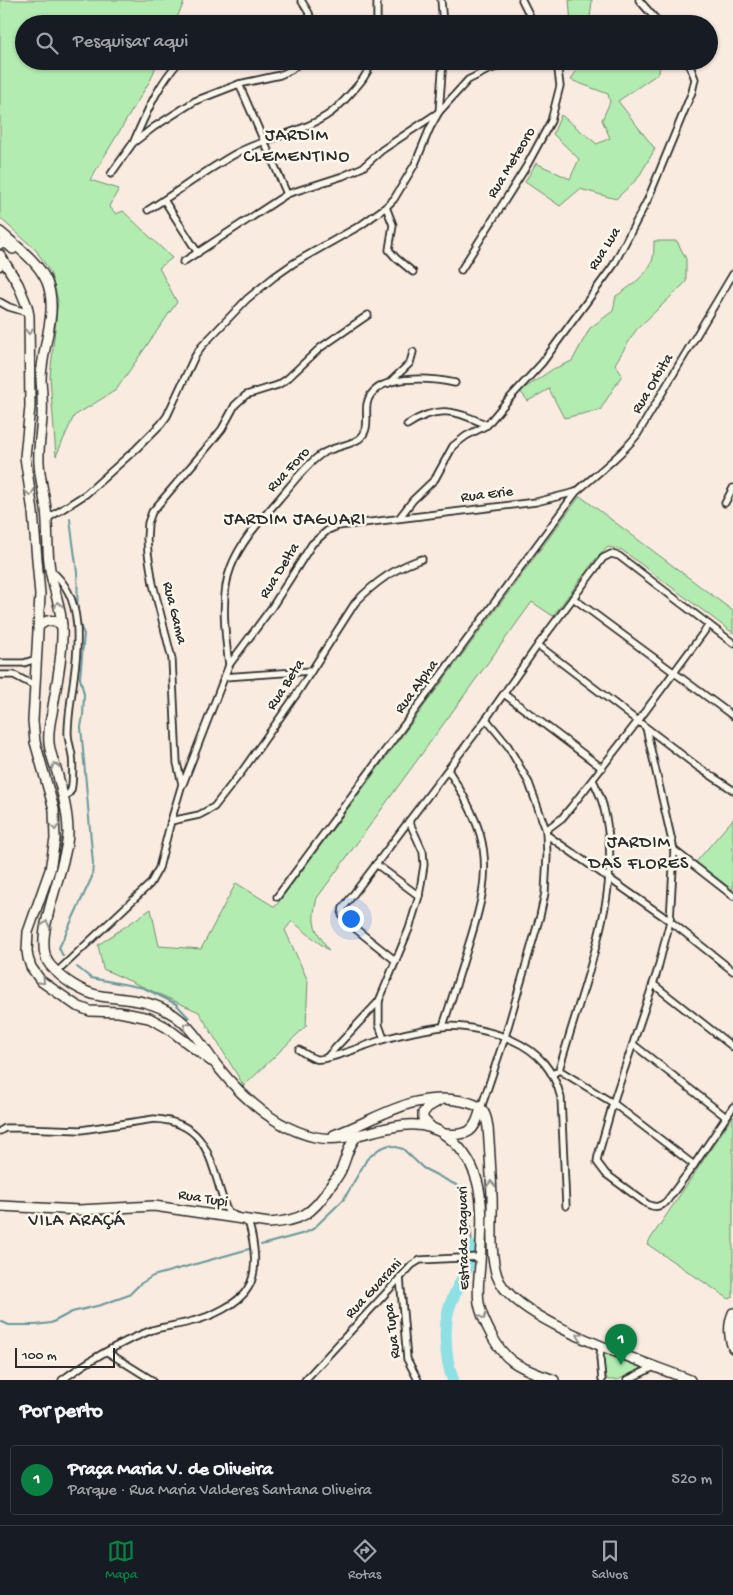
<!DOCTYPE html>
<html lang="pt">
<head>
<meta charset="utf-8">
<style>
  :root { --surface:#171b24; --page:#20242c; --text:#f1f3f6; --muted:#9ea1a6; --line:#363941; --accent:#0b8043 }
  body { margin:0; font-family:"Gochi Hand",sans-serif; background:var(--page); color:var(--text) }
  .scale { position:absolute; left:15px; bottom:12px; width:100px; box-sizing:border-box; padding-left:5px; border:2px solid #2b2b2b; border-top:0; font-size:14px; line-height:18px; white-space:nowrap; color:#2b2b2b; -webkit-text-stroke:4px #fbf7ec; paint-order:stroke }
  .you { position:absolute; left:350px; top:918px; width:18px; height:18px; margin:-12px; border:4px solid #fff; border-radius:50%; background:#1a73e8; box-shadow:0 0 0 8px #1a73e833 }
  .badge { display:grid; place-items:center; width:32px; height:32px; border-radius:50%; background:var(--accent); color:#fff; font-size:16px; font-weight:700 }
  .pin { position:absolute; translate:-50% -41px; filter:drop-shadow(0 1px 2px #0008) }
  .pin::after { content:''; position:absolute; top:26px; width:18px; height:15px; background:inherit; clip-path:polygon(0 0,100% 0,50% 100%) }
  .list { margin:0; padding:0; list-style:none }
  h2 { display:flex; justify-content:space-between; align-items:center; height:65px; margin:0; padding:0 20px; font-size:21px }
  h2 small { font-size:16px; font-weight:400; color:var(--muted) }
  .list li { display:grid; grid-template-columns:32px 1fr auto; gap:15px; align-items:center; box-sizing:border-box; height:70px; margin:0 10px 10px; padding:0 10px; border:1px solid var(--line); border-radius:5px }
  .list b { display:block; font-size:19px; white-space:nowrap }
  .list p { margin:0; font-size:16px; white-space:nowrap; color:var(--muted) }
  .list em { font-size:16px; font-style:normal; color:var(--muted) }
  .icon { flex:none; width:28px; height:28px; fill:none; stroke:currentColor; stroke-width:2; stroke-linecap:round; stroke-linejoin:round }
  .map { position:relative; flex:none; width:733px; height:1380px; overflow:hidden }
  .search { position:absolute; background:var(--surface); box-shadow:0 1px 4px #0004; left:15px; right:15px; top:15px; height:55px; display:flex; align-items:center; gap:12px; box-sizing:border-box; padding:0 18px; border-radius:28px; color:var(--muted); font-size:19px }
  .sheet { height:145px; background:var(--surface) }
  nav { display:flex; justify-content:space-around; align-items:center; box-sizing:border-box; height:70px; border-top:1px solid var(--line); background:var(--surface); font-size:14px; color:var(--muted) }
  nav a { display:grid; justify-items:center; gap:2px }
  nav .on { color:var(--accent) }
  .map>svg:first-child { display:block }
</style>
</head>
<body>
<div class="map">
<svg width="733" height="1380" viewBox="0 0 733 1380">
  <rect width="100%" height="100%" fill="#faebe0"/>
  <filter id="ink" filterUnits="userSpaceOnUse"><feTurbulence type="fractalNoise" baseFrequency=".02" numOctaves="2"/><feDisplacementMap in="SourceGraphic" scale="10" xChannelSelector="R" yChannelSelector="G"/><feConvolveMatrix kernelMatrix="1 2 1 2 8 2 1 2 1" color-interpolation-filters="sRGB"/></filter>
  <g filter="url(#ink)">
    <g fill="#b3ecb0" stroke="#6f8c6e">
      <polygon points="0,0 185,0 174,24 24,24 24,61 158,61 151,79 90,180 119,189 109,206 116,214 123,211 172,258 159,268 177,302 116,390 74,416 56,456 50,377 58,300 50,272 36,250 0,218"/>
      <polygon points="569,0 592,0 590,19 594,24 571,24"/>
      <polygon points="582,61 660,61 659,73 618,101 655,149 638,178 616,199 580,189 560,206 525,182 536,163 570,179 579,159 553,134 561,115 597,144 610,138 602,120 610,102 608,94 571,80"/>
      <path d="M654,241H677L686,259V282L636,330L615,364L622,375L600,410L564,418L549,389L528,401L520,391L553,369L572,361L590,328L613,311L616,296C630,287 649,274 653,258C654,252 654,246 654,241Z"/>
      <path d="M580,496L733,611V633L622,550L608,547L594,561L553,616L532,602L317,898C310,926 315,928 329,951L292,921L285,930L308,981L306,1026L244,1086L199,1012L103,969L98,945L151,909L159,946L201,949L236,883L275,907Z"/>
      <polygon points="733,819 733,890 696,862"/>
      <polygon points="733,1116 733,1297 729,1299 647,1244"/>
      <path d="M605,1352L643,1367L618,1380H608C602,1370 603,1363 605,1352Z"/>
    </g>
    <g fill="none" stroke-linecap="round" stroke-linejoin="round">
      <g stroke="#66989b" stroke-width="2">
        <path d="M63,956L59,948L92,877L93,863L81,727L83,716L84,694L80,678L84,634C74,616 79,593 77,573C75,555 72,537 70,519"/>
        <polyline points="77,967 91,978 144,988 176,1004 189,1018"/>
        <polyline points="261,1245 305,1233 313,1229 344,1199 367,1159 379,1149 389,1145 403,1149 423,1168 458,1186 464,1197 471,1232 472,1247"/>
        <polyline points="0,1321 9,1325 35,1325 51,1323 72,1312 101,1305 129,1295 140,1284 153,1276 249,1249"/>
      </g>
      <path stroke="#8ee0e5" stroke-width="12" d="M453,1380C445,1359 442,1321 452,1300C461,1280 469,1269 472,1247"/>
      <g stroke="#2b2b2b" stroke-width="9">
        <g id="street">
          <polyline points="301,0 309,13 312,24"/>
          <polyline points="441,0 443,24"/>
          <polyline points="522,0 534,24"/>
          <polyline points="639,0 660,24"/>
          <polyline points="377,24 377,0"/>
          <polyline points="239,84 287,194"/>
          <path d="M134,141C147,112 158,84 180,61"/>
          <polyline points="111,174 133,143 154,127 195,101 239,84 280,75 291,70 301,61"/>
          <polyline points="164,200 198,253"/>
          <polyline points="386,207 393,225 389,250 396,258 413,272"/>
          <path d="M148,210C177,192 205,171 235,154C264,138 298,134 326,116C336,110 344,101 351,93C360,83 368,74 372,61"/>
          <polyline points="183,262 287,194 343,176 363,167 382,150 439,112 468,80 488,70 514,61"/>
          <polyline points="0,267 2,260"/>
          <polyline points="461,270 526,167 551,121 560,86 558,70 553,61"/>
          <polyline points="0,302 9,307 29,313"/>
          <polyline points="389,383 410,363 413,352"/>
          <path d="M407,425C438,404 456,411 487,425"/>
          <polyline points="725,503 733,488"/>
          <polyline points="400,517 413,500 435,479 453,446 466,436 487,425 508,400 542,363 613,266 648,199 692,92 695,79 688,61"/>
          <polyline points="47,519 86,494 136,449 161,424 167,416 194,358 201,347 247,299 274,277 294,263 361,225 386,207 394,199 415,164 430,128 439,112 443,61"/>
          <path d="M50,570C98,606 68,685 68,733C68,741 71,748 72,756C73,761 73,785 71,790C70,793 66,796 64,799"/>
          <polyline points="573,598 733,716"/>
          <polyline points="538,645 698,767 733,790"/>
          <polyline points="0,663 24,663 36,659"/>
          <path d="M229,665C225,636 220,594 231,567C241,541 261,520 279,499C292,484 304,467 320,455C332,446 347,447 359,439C371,430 365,415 367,404C373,372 433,378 455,383"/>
          <polyline points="0,675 14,675 33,685"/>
          <polyline points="224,677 311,671"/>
          <polyline points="504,694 602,768"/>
          <path d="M646,728L674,850L670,921L657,972L613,1103L598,1156L597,1162L606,1174L647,1204C655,1208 659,1207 666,1202L694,1165L733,1107"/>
          <polyline points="183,784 229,665 272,607 312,544 328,530 338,526 536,502 576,492"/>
          <path d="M171,821L199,815L214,807L243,770L296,695L355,603C373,584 396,567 422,559"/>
          <polyline points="546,830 562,818 572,806 638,721 709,625"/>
          <polyline points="547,835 670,921 733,971"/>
          <polyline points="674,850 733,896"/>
          <polyline points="376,864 419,896"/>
          <path d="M277,897L576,492C598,473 619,457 637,435L733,274"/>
          <polyline points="396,961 347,922 342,915 343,908 486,719 538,645 603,558 611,554 619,556 733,643"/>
          <polyline points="57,972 150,884 159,868 171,821 182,784 177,763 172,659 153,584 148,553 147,539 148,523 152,512 210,444 222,429 235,405 246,395 278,385 287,379 320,348 368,315"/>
          <polyline points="653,984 733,1047"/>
          <polyline points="379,1001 379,1025 384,1039"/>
          <path d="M443,1026C451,1002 458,978 466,953C478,915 492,875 480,834C473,811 461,790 448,770"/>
          <polyline points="634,1045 726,1117"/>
          <path d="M299,1050C304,1053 311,1058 316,1059C328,1061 368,1044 382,1040C400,1034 422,1030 441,1027C461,1024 494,1032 512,1040C539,1052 554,1070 561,1098L566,1206"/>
          <polyline points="327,1057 379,1001 409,929 419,896 424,865 423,852 409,821"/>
          <polyline points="559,1070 613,1103 694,1165"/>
          <path d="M553,1074L559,1070C567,1042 576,1014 585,985C602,928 619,869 604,809C602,799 597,789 593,780"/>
          <polyline points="481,1108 505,1037 540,916 545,893 547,856 546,830 529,783 508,746 486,719"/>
          <path d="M0,1131L5,1128H21L81,1130L154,1119C211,1122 210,1165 226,1208L229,1212L249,1224C254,1242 259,1271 248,1288C239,1304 210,1317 193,1321C180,1325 166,1326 152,1330C121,1342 89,1360 62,1380"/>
          <polyline points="400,1277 407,1359 418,1380"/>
          <polyline points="601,1345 600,1358 602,1380"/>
          <polyline points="107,1352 152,1380"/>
          <polyline points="305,1380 412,1265 420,1260 480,1257"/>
          <polyline points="627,1380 654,1367"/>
        </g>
      </g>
      <g stroke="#2b2b2b" stroke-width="12">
        <g id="secondary">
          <path d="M0,232C16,246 38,261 47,282C59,313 41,348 41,380C42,392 43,405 42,418C41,433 38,448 39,463C40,479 44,494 46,509C48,526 47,544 49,562C51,585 62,606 62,629C63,657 56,686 52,713C50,722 48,733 49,743C50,753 54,763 57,772C62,792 68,812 68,832C68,867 29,940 50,965C62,979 82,993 101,996C129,1000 149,999 174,1015C193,1028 204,1049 218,1067C243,1098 275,1128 315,1137C360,1147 408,1105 448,1137C489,1170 482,1217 480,1264C479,1277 477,1290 479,1303C481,1315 487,1327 493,1338C498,1347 504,1355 512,1361C524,1370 540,1375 554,1380"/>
          <path d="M0,244C6,242 9,245 13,249"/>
          <polyline points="0,255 18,284 27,306 29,316 30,407 25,457 33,512 40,595 33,721 35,742 54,809 55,839 50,870 28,932 27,951 28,958 31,967 41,981 77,1006 90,1011 119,1012 149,1018 166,1027 211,1061"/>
          <path d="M38,627C46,619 54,618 62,626"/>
          <polyline points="433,1129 423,1119 423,1113 428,1107 440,1100"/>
          <path d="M444,1134C469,1136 475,1132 481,1108"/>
          <path d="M334,1135C379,1119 412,1091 462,1101C481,1105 486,1109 488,1128C490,1151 491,1174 492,1196C493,1222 489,1251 497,1276C513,1321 645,1362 690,1380"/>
          <path d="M0,1206L79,1210L154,1206L269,1223C300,1221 313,1214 329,1188C334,1181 339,1176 342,1168C347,1156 349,1143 359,1134"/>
          <path d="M733,1313C728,1325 729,1337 733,1348"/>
        </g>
      </g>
      <use href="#street" stroke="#fbf7ec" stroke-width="5.5"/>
      <use href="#secondary" stroke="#fbf7ec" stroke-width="9"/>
    </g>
    <defs><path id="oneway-chevron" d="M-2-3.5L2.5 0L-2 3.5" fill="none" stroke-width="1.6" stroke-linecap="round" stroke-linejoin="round" transform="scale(1.25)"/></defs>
    <g stroke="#93918c">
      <use href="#oneway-chevron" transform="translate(29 331) rotate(90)"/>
      <use href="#oneway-chevron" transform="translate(30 493) rotate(81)"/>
      <use href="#oneway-chevron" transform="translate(58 605) rotate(-106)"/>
      <use href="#oneway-chevron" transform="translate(55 766) rotate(-106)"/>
      <use href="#oneway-chevron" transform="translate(55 827) rotate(88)"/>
      <use href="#oneway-chevron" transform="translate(46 924) rotate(-77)"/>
      <use href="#oneway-chevron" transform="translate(42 981) rotate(45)"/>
      <use href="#oneway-chevron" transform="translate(186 1026) rotate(-136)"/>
      <use href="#oneway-chevron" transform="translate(491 1184) rotate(-93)"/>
      <use href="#oneway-chevron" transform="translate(483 1316) rotate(71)"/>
      <use href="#oneway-chevron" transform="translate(580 1336) rotate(-157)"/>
    </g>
  </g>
  <g text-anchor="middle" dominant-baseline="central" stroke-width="5" stroke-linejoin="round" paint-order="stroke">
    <g font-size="15" fill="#2b2b2b" stroke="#fbf7ec">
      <text transform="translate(512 163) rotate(-59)">Rua Meteoro</text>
      <text transform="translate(605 249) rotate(-58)">Rua Lua</text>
      <text transform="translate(653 384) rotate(-59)">Rua Orbita</text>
      <text transform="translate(289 470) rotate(-47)">Rua Foro</text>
      <text transform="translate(487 495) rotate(-7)">Rua Erie</text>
      <text transform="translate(280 571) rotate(-58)">Rua Delta</text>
      <text transform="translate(174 613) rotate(76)">Rua Gama</text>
      <text transform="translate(286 685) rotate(-57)">Rua Beta</text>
      <text transform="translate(417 687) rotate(-54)">Rua Alpha</text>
      <text transform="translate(203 1199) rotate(9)">Rua Tupi</text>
      <text transform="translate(464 1238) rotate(-91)">Estrada Jaguari</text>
      <text transform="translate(374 1289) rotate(-47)">Rua Guarani</text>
      <text transform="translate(393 1331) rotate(-97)">Rua Tupa</text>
    </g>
    <g font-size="18" letter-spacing="1" fill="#2b2b2b" stroke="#fbf7ec">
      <text x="297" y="136">JARDIM<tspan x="297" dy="21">CLEMENTINO</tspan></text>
      <text x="295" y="520">JARDIM JAGUARI</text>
      <text x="639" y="843">JARDIM<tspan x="639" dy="21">DAS FLORES</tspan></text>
      <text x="77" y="1221">VILA ARAÇÁ</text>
    </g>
  </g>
</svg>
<div class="scale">100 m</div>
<div class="you"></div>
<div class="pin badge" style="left:621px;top:1365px">1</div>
<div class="search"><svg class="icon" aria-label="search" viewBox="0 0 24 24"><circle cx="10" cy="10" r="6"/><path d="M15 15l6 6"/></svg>Pesquisar aqui</div>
</div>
<section class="sheet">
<h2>Por perto<small></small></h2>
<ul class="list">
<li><span class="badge">1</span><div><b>Praça Maria V. de Oliveira</b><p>Parque · Rua Maria Valderes Santana Oliveira</p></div><em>520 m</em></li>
</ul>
</section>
<nav>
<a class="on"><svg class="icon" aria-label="map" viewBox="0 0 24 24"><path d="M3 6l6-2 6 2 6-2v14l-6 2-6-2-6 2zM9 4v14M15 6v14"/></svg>Mapa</a>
<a><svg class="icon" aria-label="directions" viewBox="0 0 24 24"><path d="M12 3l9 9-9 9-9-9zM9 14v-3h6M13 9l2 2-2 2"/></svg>Rotas</a>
<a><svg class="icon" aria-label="saved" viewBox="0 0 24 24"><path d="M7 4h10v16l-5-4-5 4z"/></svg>Salvos</a>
</nav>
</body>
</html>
